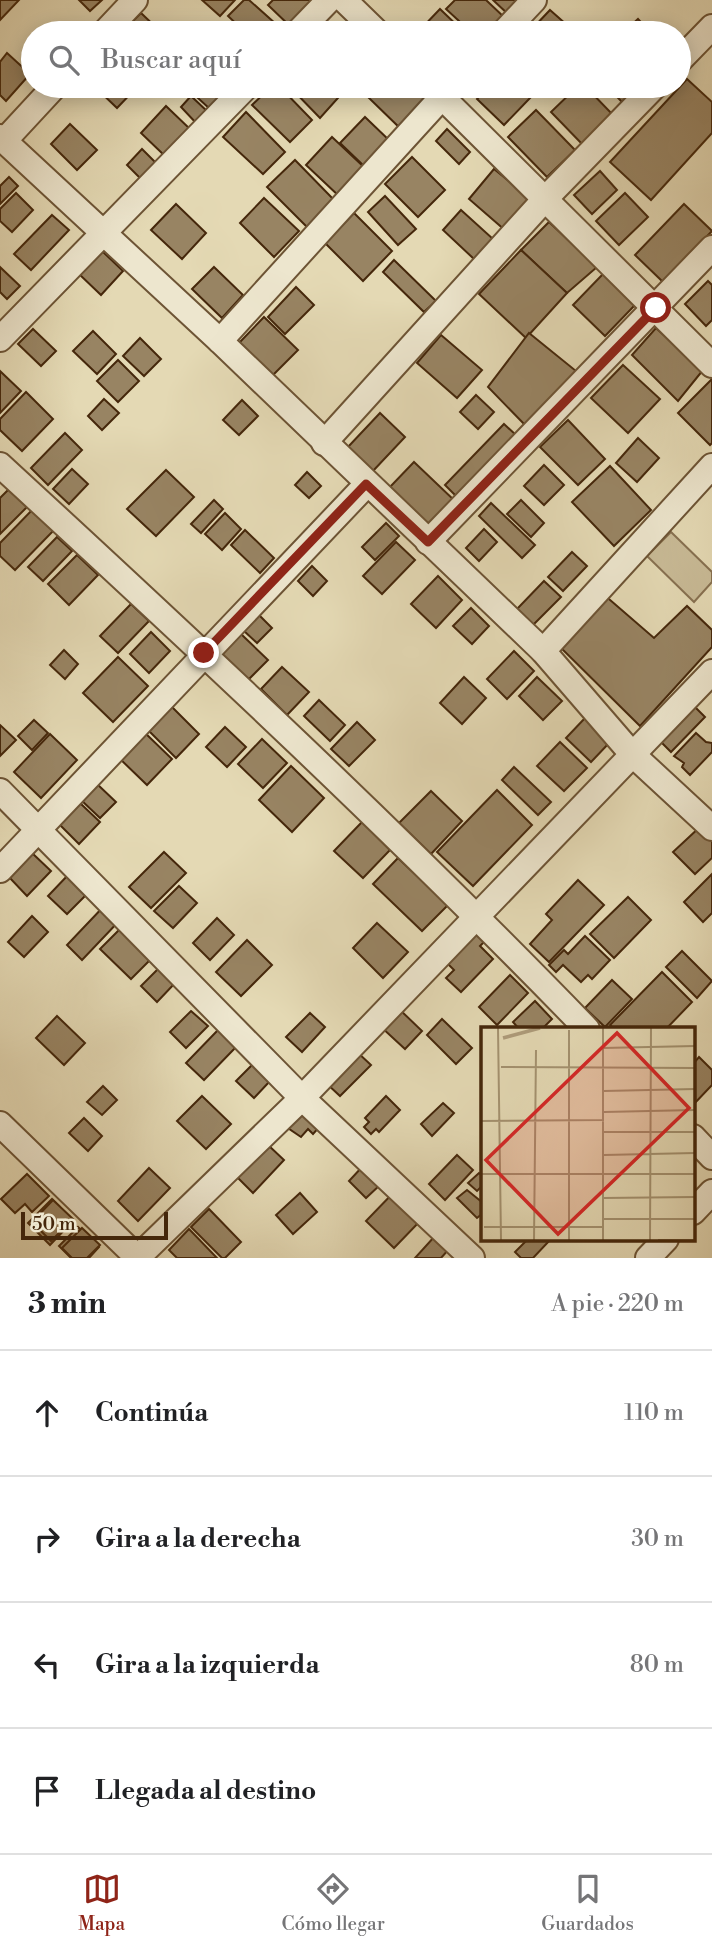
<!DOCTYPE html>
<html lang="es">
<head>
<meta charset="utf-8">
<style>
  :root { --surface:#fff; --page:#f2f2f2; --text:#202124; --muted:#757577; --line:#e0e0e0; --accent:#8f2418 }
  body { margin:0; font-family:"Libre Bodoni",serif; background:var(--page); color:var(--text) }
  .scale { position:absolute; left:21px; bottom:18px; width:147px; box-sizing:border-box; padding-left:7px; border:4px solid #45270b; border-top:0; font-size:19px; line-height:24px; white-space:nowrap; color:#45270b; -webkit-text-stroke:5px #ede6ce; paint-order:stroke }
  .stop { position:absolute; width:21px; height:21px; margin:-16px; border:5px solid #8f2418; border-radius:50%; background:#fff }
  .stop.end { background:#8f2418; border-color:#fff; box-shadow:0 2px 7px #0008 }
  .list { margin:0; padding:0; list-style:none }
  h2 { display:flex; justify-content:space-between; align-items:center; height:91px; margin:0; padding:0 28px; font-size:30px }
  h2 small { font-size:23px; font-weight:400; color:var(--muted) }
  .list li { display:grid; grid-template-columns:46px 1fr auto; gap:21px; align-items:center; box-sizing:border-box; height:126px; padding:0 28px; border-top:2px solid var(--line) }
  .list b { display:block; font-size:26px; white-space:nowrap }
  .list em { font-size:23px; font-style:normal; color:var(--muted) }
  .icon { flex:none; width:38px; height:38px; fill:none; stroke:currentColor; stroke-width:2; stroke-linecap:round; stroke-linejoin:round }
  .map { position:relative; flex:none; width:712px; height:1258px; overflow:hidden }
  .search { position:absolute; background:var(--surface); box-shadow:0 4px 18px #0003; left:21px; right:21px; top:21px; height:77px; display:flex; align-items:center; gap:18px; box-sizing:border-box; padding:0 24px; border-radius:38px; color:var(--muted); font-size:26px }
  .sheet { height:595px; background:var(--surface) }
  nav { display:flex; justify-content:space-around; align-items:center; box-sizing:border-box; height:98px; border-top:2px solid var(--line); background:var(--surface); font-size:19px; color:var(--muted) }
  nav a { display:grid; justify-items:center; gap:4px }
  nav .on { color:var(--accent) }
  .map>svg:first-child { display:block }
</style>
</head>
<body>
<div class="map">
<svg width="712" height="1258" viewBox="0 0 712 1258">
  <rect width="100%" height="100%" fill="#e4d9b4"/>
  <filter id="stains"><feTurbulence type="fractalNoise" baseFrequency=".00286" numOctaves="4"/><feColorMatrix values="0 0 0 0 .2 0 0 0 0 .09 0 0 0 0 .02 0 0 0 .5 -.17"/></filter>
  <radialGradient id="worn" r=".72"><stop offset=".6" stop-color="#630" stop-opacity="0"/><stop offset="1" stop-color="#630" stop-opacity=".3"/></radialGradient>
  <polygon fill="#c9bb97" stroke="#877151" stroke-width="2" points="671,532 712,572 712,582 694,602 647,556"/>
  <g fill="#988463" stroke="#45270b" stroke-width="2">
    <polygon points="0,0 19,0 0,20"/>
    <polygon points="79,0 102,0 90,11"/>
    <polygon points="202,0 235,0 220,16"/>
    <polygon points="244,0 249,0 286,33 246,33 228,16"/>
    <polygon points="273,0 322,0 293,29 268,5"/>
    <polygon points="455,0 486,0 505,18 491,33 472,33 446,9"/>
    <polygon points="493,0 523,0 509,15"/>
    <polygon points="440,9 465,33 417,33"/>
    <polygon points="550,10 576,33 537,33 532,29"/>
    <polygon points="141,13 162,33 121,33"/>
    <polygon points="638,19 651,33 623,33"/>
    <polygon points="7,53 30,74 6,101 0,95 0,62"/>
    <polygon points="687,79 712,102 712,133 651,200 610,162"/>
    <polygon points="94,86 138,86 117,108"/>
    <polygon points="185,86 219,86 229,96 212,111"/>
    <polygon points="272,86 279,86 312,120 290,142 252,105"/>
    <polygon points="289,86 343,86 346,89 320,118"/>
    <polygon points="381,86 428,86 439,97 404,132 369,98"/>
    <polygon points="490,86 519,86 531,97 504,125 477,99"/>
    <polygon points="578,86 585,86 615,117 585,147 551,112"/>
    <polygon points="607,86 640,86 622,102"/>
    <polygon points="191,96 208,112 197,124 181,107"/>
    <polygon points="166,106 191,130 166,157 141,133"/>
    <polygon points="536,110 575,150 547,177 508,137"/>
    <polygon points="246,112 285,152 263,174 223,137"/>
    <polygon points="365,117 391,142 366,168 340,143"/>
    <polygon points="70,124 97,150 77,170 51,144"/>
    <polygon points="447,129 470,152 459,164 436,141"/>
    <polygon points="332,137 366,169 340,197 306,165"/>
    <polygon points="142,149 162,169 147,185 127,165"/>
    <polygon points="412,157 445,190 418,217 385,184"/>
    <polygon points="295,160 338,204 311,231 267,187"/>
    <polygon points="494,169 532,200 506,231 469,199"/>
    <polygon points="600,171 617,190 592,214 574,195"/>
    <polygon points="9,177 18,186 0,204 0,186"/>
    <polygon points="16,193 33,210 12,232 0,221 0,209"/>
    <polygon points="625,193 648,217 619,245 596,221"/>
    <polygon points="385,196 416,229 398,245 368,212"/>
    <polygon points="264,198 299,231 274,257 240,223"/>
    <polygon points="176,204 206,233 182,259 151,230"/>
    <polygon points="684,204 712,231 663,282 635,255"/>
    <polygon points="461,210 493,239 474,259 443,230"/>
    <polygon points="354,213 392,251 363,281 325,243"/>
    <polygon points="52,215 69,230 31,270 14,254"/>
    <polygon points="549,222 597,267 567,293 521,250"/>
    <polygon points="101,250 123,271 101,295 79,274"/>
    <polygon points="521,250 567,293 526,338 479,294"/>
    <polygon points="394,260 436,301 424,312 383,272"/>
    <polygon points="0,267 20,286 7,299 0,292"/>
    <polygon points="214,267 243,295 222,318 192,289"/>
    <polygon points="603,274 635,305 605,336 573,305"/>
    <polygon points="708,281 712,285 712,320 706,326 685,304"/>
    <polygon points="296,287 314,305 285,334 268,317"/>
    <polygon points="264,317 298,350 273,375 239,343"/>
    <polygon points="656,328 703,370 678,401 632,355"/>
    <polygon points="33,329 56,351 41,366 18,344"/>
    <polygon points="93,331 116,354 97,374 73,351"/>
    <polygon points="529,333 576,371 526,426 488,387"/>
    <polygon points="441,335 482,370 457,398 417,363"/>
    <polygon points="140,338 161,359 144,376 123,356"/>
    <polygon points="118,360 139,381 118,402 97,381"/>
    <polygon points="623,365 660,399 628,433 591,398"/>
    <polygon points="0,371 21,391 0,413"/>
    <polygon points="712,379 712,443 710,445 678,413"/>
    <polygon points="26,392 53,419 22,451 0,430 0,419"/>
    <polygon points="476,395 494,412 478,429 460,412"/>
    <polygon points="104,399 119,413 102,430 88,416"/>
    <polygon points="242,400 258,416 239,435 223,420"/>
    <polygon points="380,413 405,437 372,472 347,448"/>
    <polygon points="568,420 605,459 578,485 540,447"/>
    <polygon points="504,424 517,436 458,498 445,485"/>
    <polygon points="65,433 82,450 48,485 31,468"/>
    <polygon points="638,438 659,458 637,482 616,463"/>
    <polygon points="414,462 456,502 430,528 389,488"/>
    <polygon points="544,465 564,485 544,505 524,486"/>
    <polygon points="610,466 651,510 614,546 572,502"/>
    <polygon points="72,469 88,484 69,504 53,489"/>
    <polygon points="166,470 194,497 156,536 127,509"/>
    <polygon points="307,472 321,486 309,498 295,485"/>
    <polygon points="9,489 27,507 0,534 0,498"/>
    <polygon points="214,500 223,509 201,533 191,524"/>
    <polygon points="521,500 544,523 531,537 507,514"/>
    <polygon points="491,503 535,545 522,558 479,516"/>
    <polygon points="35,507 56,528 15,570 0,556 0,543"/>
    <polygon points="225,513 241,529 222,550 205,534"/>
    <polygon points="386,523 399,536 375,560 362,547"/>
    <polygon points="484,529 497,542 479,561 466,548"/>
    <polygon points="245,530 274,558 260,573 231,545"/>
    <polygon points="57,537 72,551 43,581 28,567"/>
    <polygon points="396,542 415,560 382,594 363,576"/>
    <polygon points="572,552 587,566 563,591 548,577"/>
    <polygon points="77,555 98,575 69,605 48,584"/>
    <polygon points="312,566 327,581 313,596 298,581"/>
    <polygon points="438,576 462,600 436,628 411,604"/>
    <polygon points="544,581 561,597 533,625 517,609"/>
    <polygon points="602,593 654,638 687,606 712,630 712,647 640,726 555,642"/>
    <polygon points="131,604 149,621 118,653 100,636"/>
    <polygon points="471,608 489,626 472,644 453,626"/>
    <polygon points="259,615 272,628 257,643 243,630"/>
    <polygon points="151,632 170,651 149,673 130,654"/>
    <polygon points="241,634 268,660 247,681 220,655"/>
    <polygon points="64,650 78,664 65,679 50,665"/>
    <polygon points="514,651 534,671 507,699 487,679"/>
    <polygon points="118,657 148,686 113,722 83,693"/>
    <polygon points="282,667 309,692 287,715 261,689"/>
    <polygon points="464,677 486,698 462,724 440,703"/>
    <polygon points="537,677 562,701 543,720 519,696"/>
    <polygon points="319,700 345,725 330,741 304,716"/>
    <polygon points="168,703 199,734 176,758 145,727"/>
    <polygon points="692,704 705,717 671,752 658,739"/>
    <polygon points="586,717 611,741 591,762 566,738"/>
    <polygon points="34,720 48,733 32,750 18,736"/>
    <polygon points="357,722 375,740 349,766 331,749"/>
    <polygon points="0,725 16,740 0,756"/>
    <polygon points="225,727 246,747 227,767 206,747"/>
    <polygon points="142,730 172,759 147,785 117,756"/>
    <polygon points="696,733 706,742 712,743 712,752 690,775 682,767 684,763 674,756"/>
    <polygon points="50,734 77,760 41,798 14,772"/>
    <polygon points="262,739 287,763 263,788 238,764"/>
    <polygon points="560,742 587,768 564,791 537,766"/>
    <polygon points="291,766 324,798 292,832 259,800"/>
    <polygon points="514,767 551,802 538,815 502,780"/>
    <polygon points="96,783 116,802 100,818 80,799"/>
    <polygon points="497,790 532,825 473,886 437,852"/>
    <polygon points="431,791 462,821 431,854 399,823"/>
    <polygon points="80,803 100,822 79,844 59,824"/>
    <polygon points="362,822 390,850 363,878 334,851"/>
    <polygon points="701,826 712,837 712,858 695,874 673,852"/>
    <polygon points="31,852 51,871 27,896 8,876"/>
    <polygon points="164,852 186,873 151,908 129,887"/>
    <polygon points="398,858 448,905 422,931 373,884"/>
    <polygon points="69,874 88,893 67,914 48,896"/>
    <polygon points="712,874 712,913 703,922 684,902"/>
    <polygon points="578,880 604,905 549,962 530,944 552,920 546,914"/>
    <polygon points="179,886 197,903 173,928 154,911"/>
    <polygon points="628,897 651,920 614,958 590,934"/>
    <polygon points="106,904 121,919 82,960 67,945"/>
    <polygon points="32,916 48,932 24,957 8,942"/>
    <polygon points="217,918 234,935 210,960 193,943"/>
    <polygon points="377,923 408,952 383,978 353,948"/>
    <polygon points="120,929 151,959 131,979 100,949"/>
    <polygon points="473,931 484,942 480,946 493,959 461,992 446,978 454,970 444,960"/>
    <polygon points="585,936 610,960 592,979 588,975 581,982 563,965 556,972 549,965 564,950 568,954"/>
    <polygon points="247,940 272,965 241,996 216,972"/>
    <polygon points="682,951 712,981 697,998 666,967"/>
    <polygon points="160,967 176,982 157,1002 141,986"/>
    <polygon points="662,972 692,1002 666,1029 614,1029 610,1025"/>
    <polygon points="510,975 528,993 497,1025 479,1007"/>
    <polygon points="612,980 632,999 605,1027 585,1008"/>
    <polygon points="535,1001 552,1019 542,1029 519,1029 513,1022"/>
    <polygon points="397,1007 422,1031 405,1049 380,1026"/>
    <polygon points="191,1011 208,1026 186,1048 170,1032"/>
    <polygon points="310,1013 325,1027 302,1052 286,1037"/>
    <polygon points="57,1016 85,1043 64,1065 36,1038"/>
    <polygon points="442,1019 472,1048 456,1064 427,1035"/>
    <polygon points="219,1029 237,1046 204,1080 186,1063"/>
    <polygon points="356,1051 371,1065 340,1096 326,1083"/>
    <polygon points="699,1057 712,1070 712,1085 693,1105 693,1064"/>
    <polygon points="254,1063 271,1080 254,1098 236,1081"/>
    <polygon points="103,1086 117,1100 102,1115 87,1102"/>
    <polygon points="202,1096 231,1124 206,1149 177,1121"/>
    <polygon points="386,1096 400,1110 379,1132 376,1129 371,1134 364,1127 369,1122 365,1118"/>
    <polygon points="443,1103 454,1113 432,1136 421,1124"/>
    <polygon points="303,1108 321,1125 313,1134 308,1129 301,1137 285,1126"/>
    <polygon points="84,1118 102,1136 88,1151 69,1133"/>
    <polygon points="267,1144 284,1160 253,1193 236,1176"/>
    <polygon points="457,1155 473,1170 445,1200 429,1184"/>
    <polygon points="363,1166 381,1184 366,1198 349,1181"/>
    <polygon points="149,1168 170,1188 138,1221 118,1201"/>
    <polygon points="479,1173 483,1176 483,1185 477,1191 468,1183"/>
    <polygon points="27,1174 49,1196 32,1212 25,1204 15,1213 1,1199"/>
    <polygon points="396,1190 423,1218 394,1248 366,1221"/>
    <polygon points="467,1190 483,1203 483,1213 477,1218 457,1198"/>
    <polygon points="300,1193 317,1212 293,1234 276,1215"/>
    <polygon points="52,1199 59,1206 54,1210 59,1214 57,1217 66,1222 70,1218 73,1221 50,1245 28,1223"/>
    <polygon points="53,1200 73,1219 51,1241 32,1222"/>
    <polygon points="209,1209 241,1242 225,1258 222,1258 191,1227"/>
    <polygon points="78,1227 99,1247 89,1258 71,1258 59,1246"/>
    <polygon points="82,1228 100,1245 87,1258 72,1258 62,1248"/>
    <polygon points="189,1229 217,1258 177,1258 169,1250"/>
    <polygon points="435,1236 449,1249 441,1258 415,1258"/>
    <polygon points="528,1239 551,1239 533,1258 521,1258 515,1252"/>
  </g>
  <g fill="none" stroke-linecap="round" stroke-linejoin="round">
    <g stroke="#6d5435" stroke-width="28">
      <g id="minor">
        <polyline points="344,0 378,33"/>
        <polyline points="104,33 135,0"/>
        <polyline points="297,33 329,0"/>
        <polyline points="503,33 534,0"/>
        <polyline points="679,61 712,27"/>
        <polyline points="431,86 712,365"/>
        <polyline points="0,137 220,341 543,651 632,754 712,828"/>
        <polyline points="4,141 55,86"/>
        <polyline points="0,339 247,86"/>
        <polyline points="220,341 452,86"/>
        <polyline points="324,443 545,199 655,86"/>
        <path d="M0,465C200,649 398,834 587,1029"/>
        <polyline points="428,542 712,248"/>
        <polyline points="543,651 712,466"/>
        <polyline points="0,791 302,1098 472,1258"/>
        <polyline points="0,870 367,484"/>
        <polyline points="0,1124 138,1258"/>
        <polyline points="693,1137 712,1157"/>
        <polyline points="693,1212 712,1192"/>
        <polyline points="137,1258 302,1098 712,672"/>
        <polyline points="648,1258 666,1239"/>
      </g>
    </g>
    <use href="#minor" stroke="#ede6ce" stroke-width="24"/>
  </g>
  <g fill="none" stroke-linecap="round" stroke-linejoin="round">
    <polyline stroke="#8f2418" stroke-width="9" points="204,653 366,484 428,542 656,308"/>
  </g>
  <g transform="translate(481 1027)">
    <rect width="214" height="214" fill="#e4d9b4"/>
    <path fill="none" stroke="#ae9c7b" stroke-width="3.5" d="M22,11L59,1"/>
    <path fill="none" stroke="#a49270" stroke-width="2" d="M17,1L20,213M122,21L214,19M20,40L214,41M123,64L214,62M123,85L214,83M0,94L123,93M123,105H214M123,128L214,126M0,147H214M122,171L214,170M122,192H214M3,200H121M53,213L55,23M88,213V3M122,213V1M169,213L170,1M177,213H214"/>
    <path fill="#d62828" fill-opacity="0.15" stroke="#d62828" stroke-width="3.5" d="M136,6L208,81L77,207L5,133Z"/>
    <rect width="214" height="214" fill="none" stroke="#45270b" stroke-width="3.5"/>
  </g>
  <rect width="100%" height="100%" filter="url(#stains)"/>
  <rect width="100%" height="100%" fill="url(#worn)"/>
</svg>
<div class="scale">50 m</div>
<div class="stop" style="left:656px;top:308px"></div>
<div class="stop end" style="left:204px;top:653px"></div>
<div class="search"><svg class="icon" aria-label="search" viewBox="0 0 24 24"><circle cx="10" cy="10" r="6"/><path d="M15 15l6 6"/></svg>Buscar aquí</div>
</div>
<section class="sheet">
<h2>3 min<small>A pie · 220 m</small></h2>
<ul class="list">
<li><svg class="icon" aria-label="ahead" viewBox="0 0 24 24"><path d="M12 20V5M6 11l6-6 6 6"/></svg><div><b>Continúa</b></div><em>110 m</em></li>
<li><svg class="icon" aria-label="right" viewBox="0 0 24 24"><path d="M7 20v-9h11M14 6l5 5-5 5"/></svg><div><b>Gira a la derecha</b></div><em>30 m</em></li>
<li><svg class="icon" aria-label="left" viewBox="0 0 24 24"><path d="M17 20v-9H6M10 6l-5 5 5 5"/></svg><div><b>Gira a la izquierda</b></div><em>80 m</em></li>
<li><svg class="icon" aria-label="arrive" viewBox="0 0 24 24"><path d="M6 21V4h12l-3 4 3 4H6"/></svg><div><b>Llegada al destino</b></div></li>
</ul>
</section>
<nav>
<a class="on"><svg class="icon" aria-label="map" viewBox="0 0 24 24"><path d="M3 6l6-2 6 2 6-2v14l-6 2-6-2-6 2zM9 4v14M15 6v14"/></svg>Mapa</a>
<a><svg class="icon" aria-label="directions" viewBox="0 0 24 24"><path d="M12 3l9 9-9 9-9-9zM9 14v-3h6M13 9l2 2-2 2"/></svg>Cómo llegar</a>
<a><svg class="icon" aria-label="saved" viewBox="0 0 24 24"><path d="M7 4h10v16l-5-4-5 4z"/></svg>Guardados</a>
</nav>
</body>
</html>
